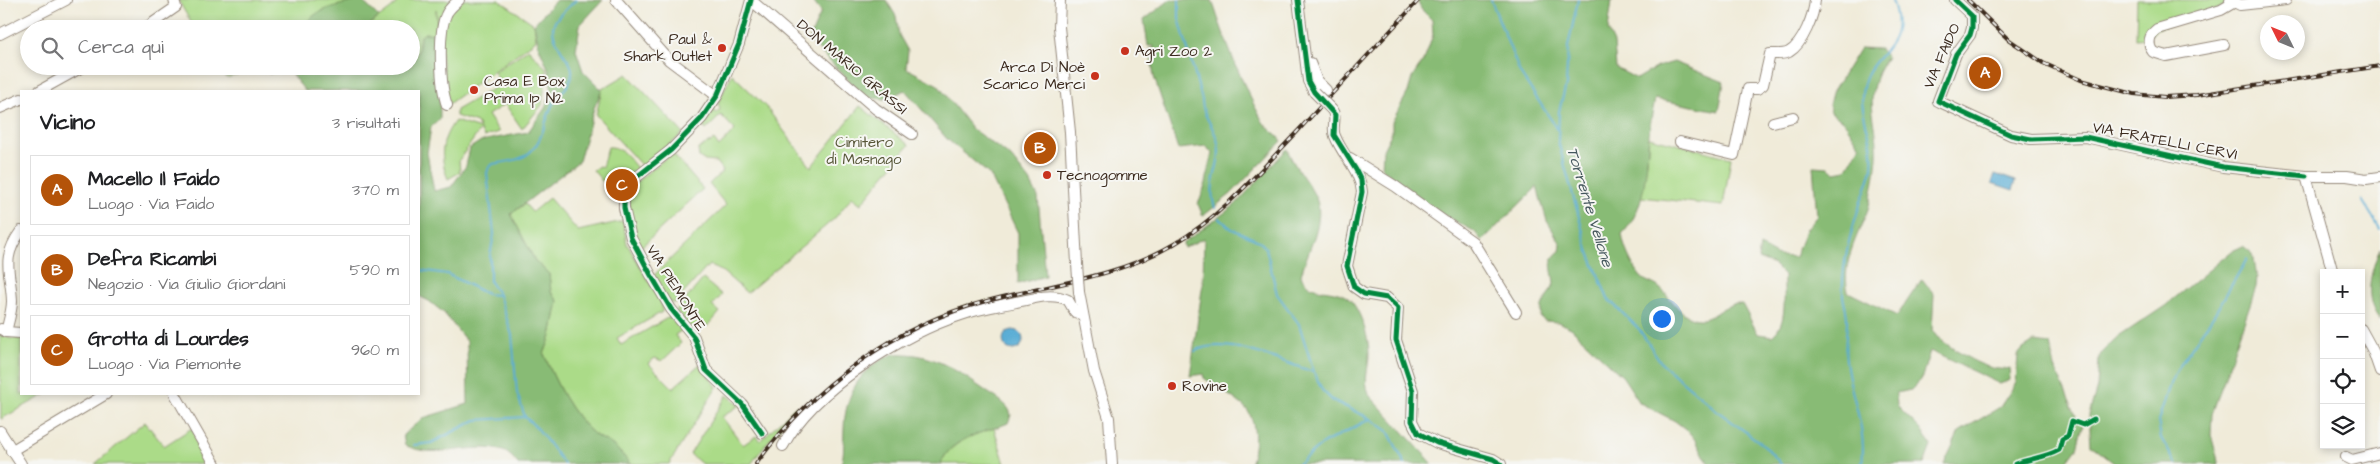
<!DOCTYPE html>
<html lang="it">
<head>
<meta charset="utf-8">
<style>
  :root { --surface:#fff; --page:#f6f6f6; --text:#202124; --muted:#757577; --line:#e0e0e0; --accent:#b45309 }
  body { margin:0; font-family:"Architects Daughter",sans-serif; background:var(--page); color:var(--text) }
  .controls { position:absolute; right:15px; bottom:15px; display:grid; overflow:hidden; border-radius:0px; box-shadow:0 2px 8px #0003 }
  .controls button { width:45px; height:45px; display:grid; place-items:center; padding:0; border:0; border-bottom:1px solid var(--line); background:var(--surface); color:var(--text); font:25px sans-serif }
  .compass { position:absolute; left:2260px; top:15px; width:45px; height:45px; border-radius:50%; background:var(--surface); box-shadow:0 2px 8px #0003; rotate:313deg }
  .you { position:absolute; left:1661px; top:318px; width:18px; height:18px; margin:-12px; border:4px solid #fff; border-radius:50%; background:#1a73e8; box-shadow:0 0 0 8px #1a73e833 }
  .badge { display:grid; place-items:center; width:32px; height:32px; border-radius:50%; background:var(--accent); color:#fff; font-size:16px; font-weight:700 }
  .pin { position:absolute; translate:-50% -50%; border:2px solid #fff; box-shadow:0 1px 5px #0006 }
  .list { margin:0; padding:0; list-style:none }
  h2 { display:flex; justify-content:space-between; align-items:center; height:65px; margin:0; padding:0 20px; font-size:21px }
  h2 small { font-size:16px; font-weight:400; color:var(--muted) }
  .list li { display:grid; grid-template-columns:32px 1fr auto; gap:15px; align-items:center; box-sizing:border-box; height:70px; margin:0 10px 10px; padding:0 10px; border:1px solid var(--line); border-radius:0px }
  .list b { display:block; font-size:19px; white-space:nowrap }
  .list p { margin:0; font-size:16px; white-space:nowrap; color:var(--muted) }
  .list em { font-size:16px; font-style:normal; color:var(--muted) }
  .icon { flex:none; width:28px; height:28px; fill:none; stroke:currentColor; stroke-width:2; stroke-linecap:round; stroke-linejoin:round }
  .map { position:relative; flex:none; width:2380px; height:464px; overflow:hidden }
  .search { position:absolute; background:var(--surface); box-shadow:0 2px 8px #0003; left:20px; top:20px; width:400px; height:55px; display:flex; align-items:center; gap:12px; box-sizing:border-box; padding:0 18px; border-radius:28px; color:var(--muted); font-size:19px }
  .panel { position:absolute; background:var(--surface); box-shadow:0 2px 8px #0003; left:20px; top:90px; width:400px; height:305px; border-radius:0px }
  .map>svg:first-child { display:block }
</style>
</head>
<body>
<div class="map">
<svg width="2380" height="464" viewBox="0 0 2380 464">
  <rect width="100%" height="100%" fill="#f6f6f2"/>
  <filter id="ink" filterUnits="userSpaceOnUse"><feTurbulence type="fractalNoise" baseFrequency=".02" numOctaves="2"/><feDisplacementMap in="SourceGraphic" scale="10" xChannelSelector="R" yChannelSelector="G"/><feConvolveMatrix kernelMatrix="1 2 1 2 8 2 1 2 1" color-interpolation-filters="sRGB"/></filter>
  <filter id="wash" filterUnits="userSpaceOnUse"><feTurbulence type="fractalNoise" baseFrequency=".0096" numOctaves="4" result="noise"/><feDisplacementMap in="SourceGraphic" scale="20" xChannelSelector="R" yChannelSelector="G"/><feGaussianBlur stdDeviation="1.12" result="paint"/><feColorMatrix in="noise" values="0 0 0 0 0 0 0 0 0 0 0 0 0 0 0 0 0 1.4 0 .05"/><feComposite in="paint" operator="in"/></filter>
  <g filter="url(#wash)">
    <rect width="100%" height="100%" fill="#f0ebd9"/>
    <g fill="#abdb88" stroke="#738253">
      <polygon points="178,0 361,0 334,7 306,26 305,29 195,29"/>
      <polygon points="399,0 499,0 534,24 536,40 447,105 436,9 437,34 425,33 420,37 418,51 411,63 411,29 371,29 369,25 392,8"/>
      <polygon points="2137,0 2230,0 2233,3 2157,29 2148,38 2136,39"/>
      <path d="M528,49L547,69L542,105L522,129L505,104L488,115L499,132L484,137L480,130L459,160L460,172L448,179C439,157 441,139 455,121L480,129L477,123L456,116V110L501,84L494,72Z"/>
      <polygon points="219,66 283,66 270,74 259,68 227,78"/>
      <polygon points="627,74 683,133 646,166 641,165 596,115 602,89"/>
      <polygon points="732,74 766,107 811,167 860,106 909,145 861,204 852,197 835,218 747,293 723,272 709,265 675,303 669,302 653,276 726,205 709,184 723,171 716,162 705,161 699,157 698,149 714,140 719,147 735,130 721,115 706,130 701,124 714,110 716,113 720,110 718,103"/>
      <polygon points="1649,137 1731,158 1723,206 1641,197 1647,162"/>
      <path d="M608,147C622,146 629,159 637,168L635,175L625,183L611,186L606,181H602L593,170L599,166L602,167Z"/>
      <path d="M672,153L703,189L640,248C628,230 627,210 629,188Z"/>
      <path d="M549,198L578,231L623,221L627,244L662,304V312L617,338L621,345L669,317L682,330L675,335L681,343L662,361L655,358L648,363L673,388L700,364L717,387L669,464H630C624,456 616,447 608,442C603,439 598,438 594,434C571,415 555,382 544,354L551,336L558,301L551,292L549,274L535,261L511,214L525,204L532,212Z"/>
      <polygon points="703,279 722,295 712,306 720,312 709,325 693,329 676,311"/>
      <polygon points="0,334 8,338 21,339 21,394 46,394 1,419"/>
      <polygon points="727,395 740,405 722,417 743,445 756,436 760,441 796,406 798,408 765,445 751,464 702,464 690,454"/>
      <polygon points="145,422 164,446 192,428 209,464 95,464"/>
      <path d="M994,428L1005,464H941C948,443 975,434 994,428Z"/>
    </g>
    <g fill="#88bb74" stroke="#627249">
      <path d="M361,0L379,17L369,25L371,29H305C310,7 344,5 361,0Z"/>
      <path d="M556,0H603L580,25L576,50L583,71L602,90L594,108L579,161L511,214L535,261L549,274L551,292L558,301L551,336L544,354C555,382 571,415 594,434C598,438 603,439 608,442C616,447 624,456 630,464H518C514,459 509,453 503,451C475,441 436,461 405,445L403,435L423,418L468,404L467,342L444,313L429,301L419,296V91H305L285,66H411L418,51L420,37L425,33L437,34L439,40L440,119L431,127L427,153L434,191L451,187L466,166L470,148L481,141L528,132L545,108L552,91L548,68L539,47L534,24Z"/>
      <polygon points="812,0 886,0 896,16 899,35 908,51 906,68 938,85 972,129 1011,157 1030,181 1038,197 1045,276 1018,284 1018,233 990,175 947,139 905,90 886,99 866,98 809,40 821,12"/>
      <path d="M1170,0H1212C1225,41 1242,84 1263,122C1268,130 1277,133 1282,141L1231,194L1203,216L1198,204L1206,183L1212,153L1206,146L1178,149L1154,77L1150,49L1154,48V46H1148L1144,20Z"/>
      <path d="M1417,0H1612L1608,30L1614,43L1616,68L1637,79L1657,67L1674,62L1724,82L1719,111L1655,99C1653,110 1650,122 1649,134C1646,167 1647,208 1622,234C1624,249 1631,263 1640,276C1644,281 1652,283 1657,286C1672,297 1681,321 1703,319C1716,317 1722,303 1742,304L1758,334L1772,336C1789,324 1783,293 1784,275L1774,265L1758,259L1760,246L1778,256L1795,257L1806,229L1817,216L1813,166L1828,167L1835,172L1846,170L1860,146L1846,124L1831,112L1829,105L1832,93L1860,48L1880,49L1887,57C1857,100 1883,123 1876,167C1874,181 1872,195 1868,209C1858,236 1841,262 1848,292L1897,316L1922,279L1934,294L1932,330L1937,337C1953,349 1989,375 2009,368L2010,380L2000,384L1930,351L1921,380L1911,390L1896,393L1897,406L1923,432L1931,446L1924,464H1709L1696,441L1688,431L1675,421L1640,403L1623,377L1571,328L1558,322L1545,321L1540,317L1542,306L1554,284C1553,269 1546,261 1560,251L1561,244L1547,221L1537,187L1482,241L1474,231L1436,211L1382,169L1383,150L1392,132V122L1408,92L1412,78L1425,58L1433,35L1432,20L1421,9Z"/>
      <path d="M1287,149C1294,167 1306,179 1315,196C1327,219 1307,251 1301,275C1310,298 1338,284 1352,302C1361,313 1369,338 1369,353C1369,371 1363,376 1369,395L1433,464H1250C1256,448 1257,426 1248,411C1243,403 1213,385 1204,378L1203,374L1190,376L1203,282L1204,238L1184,248L1183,243L1235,205Z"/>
      <polygon points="2243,246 2253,254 2257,277 2256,287 2212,414 2211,435 2219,464 2115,464 2091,445 2089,415 2097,388 2099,358 2102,352 2114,340 2165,306 2232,251"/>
      <path d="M2380,248V320C2362,298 2371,272 2380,248Z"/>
      <polygon points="2034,342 2050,344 2055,368 2077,418 2083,425 2077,448 2065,464 1944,464 1959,432 2000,407 2016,383 2018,355 2023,349"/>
      <path d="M894,354C932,352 954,369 983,389C992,396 1009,403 1011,415L1008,423C985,433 950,437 941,464H841C845,453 843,441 844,429C845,394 861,366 894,354Z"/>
    </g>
    <g fill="#5aadd5" stroke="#4a6c7a">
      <polygon points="1995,174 2016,181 2013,190 1992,183"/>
      <circle cx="1013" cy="340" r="10"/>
    </g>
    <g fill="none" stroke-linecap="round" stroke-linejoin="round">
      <g stroke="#5aadd5" stroke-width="2">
        <path d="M1179,0V18L1202,100C1202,116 1215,127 1218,143C1223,165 1206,181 1215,208"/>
        <polyline points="1491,0 1520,73 1558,130"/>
        <polyline points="1578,0 1568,47 1566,85 1559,111 1558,141 1588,250 1608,299 1639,329 1662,364 1720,413 1765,446 1781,464"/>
        <polyline points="2362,200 2380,229"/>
        <polyline points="1219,218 1232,229 1259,241 1266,248 1277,294 1299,324 1314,372 1322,390 1332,400 1371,419 1388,431 1405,464"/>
        <polyline points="419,270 447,274 487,294 499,295"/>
        <path d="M1195,351C1227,335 1281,362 1314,372"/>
        <polyline points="414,445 431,443 476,420 525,417"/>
        <path d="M564,464L538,429L525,417L517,393L512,335L499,295L490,282V256L494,234L487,173L489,167L493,164C504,162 520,161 529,153C545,139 544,118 554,102C560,93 572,85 572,73C573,67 569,61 565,56C545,25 551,23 576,0"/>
        <polyline points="1298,464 1324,443 1370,419"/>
        <path d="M1862,464C1867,424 1850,397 1846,360C1844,346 1847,333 1847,319C1847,311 1844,304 1843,296C1841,263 1851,232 1861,201C1865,190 1870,179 1872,168C1875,141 1862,121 1862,98C1862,50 1912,55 1892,0"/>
        <polyline points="2176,464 2161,438 2158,421 2171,381 2183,360 2215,313 2247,259"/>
      </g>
    </g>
  </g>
  <g filter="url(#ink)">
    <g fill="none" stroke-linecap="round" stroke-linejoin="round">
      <g stroke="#968a7c" stroke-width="12">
        <g id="minor">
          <polyline points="616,0 669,60 717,96"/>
          <polyline points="751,0 739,44 717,96 702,118 671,150 624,187 624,208 631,238 651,275 671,309 694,337 706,370 742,404 762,433"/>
          <polyline points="1060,0 1059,27 1070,132 1077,264"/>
          <polyline points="1298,0 1308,81 1314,92"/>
          <polyline points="1955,0 1972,16 1972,28 1970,35 1956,54 1938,101 1940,102 2011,135 2031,139 2085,137 2223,167 2306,176"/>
          <polyline points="2230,0 2240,5 2286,0"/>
          <polyline points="752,1 876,109 912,134"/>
          <polyline points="144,29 176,7 174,0"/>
          <polyline points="0,34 66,0"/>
          <path d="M2224,45L2166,56L2153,52C2147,44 2149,35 2157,29L2221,10L2233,3"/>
          <polyline points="1310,63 1317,81 1326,90"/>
          <polyline points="39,91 84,66"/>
          <path d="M447,105C440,87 438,32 446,15C448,9 455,4 459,0"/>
          <polyline points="0,108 21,99"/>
          <path d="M1332,110C1338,118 1331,127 1335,136C1343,157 1360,169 1362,192L1347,266L1354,287L1364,294L1387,298L1398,308L1396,340L1413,391L1412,421L1418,433L1437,443L1493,459L1501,464"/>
          <polyline points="1773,122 1793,117"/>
          <path d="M1680,142L1734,155L1748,89H1757L1763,85L1770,54C1777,54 1783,55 1789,52C1803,44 1814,15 1815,0"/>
          <polyline points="1350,158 1395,186 1473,242 1516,312"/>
          <polyline points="2333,273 2306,176 2347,176 2366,179 2380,177"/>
          <polyline points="1079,292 1094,371 1109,418 1112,464"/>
          <polyline points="1,329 6,332 21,333"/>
          <polyline points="2361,329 2373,351 2380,371"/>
          <path d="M6,332C8,323 12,311 12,301C11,271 0,260 21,231"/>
          <polyline points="175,394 215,464"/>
          <polyline points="0,431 21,464"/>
          <path d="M783,446C813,389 904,333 964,314C981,308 998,306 1016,302C1033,299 1051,292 1068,300L1075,312L1083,315"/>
          <polyline points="11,451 106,394"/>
          <polyline points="2346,457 2352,460 2380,453"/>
        </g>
      </g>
      <use href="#minor" stroke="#fff" stroke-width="10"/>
      <g stroke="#3b2a1e" stroke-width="4">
        <g id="rail">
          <polyline points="1968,0 2008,39 2043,63 2081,80 2134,94 2165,97 2197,95 2380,66"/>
          <path d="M756,464C812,387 895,325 987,301C1051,284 1116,278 1174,244C1222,216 1259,172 1297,132C1337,88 1378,44 1419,0"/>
        </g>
      </g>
      <use href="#rail" stroke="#f6f6f2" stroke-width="2" stroke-dasharray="5.5" stroke-linecap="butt"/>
      <g stroke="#968a7c" stroke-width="12" stroke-linecap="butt">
        <g id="minor-bridge">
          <polyline points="1314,92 1332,110"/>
          <polyline points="1077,264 1079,292"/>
        </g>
      </g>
      <use href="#minor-bridge" stroke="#fff" stroke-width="10"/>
      <g stroke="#f6f6f2" stroke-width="8">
        <g id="cycleway">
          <polyline points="751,0 739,44 717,96 702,118 671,150 624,187 624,208 631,238 651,275 671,309 694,337 706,370 742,404 762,433"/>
          <polyline points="1298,0 1308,81 1314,92 1335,115 1334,135 1356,170 1361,180 1362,192 1347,266 1354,287 1364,294 1387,298 1398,308 1396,340 1413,391 1412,421 1418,433 1437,443 1493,459 1501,464"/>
          <polyline points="1955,0 1972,16 1972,28 1970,35 1956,54 1938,101 1940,102 2011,135 2031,139 2085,137 2223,167 2306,176"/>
          <path d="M2015,464C2030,458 2045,458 2059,450L2062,439L2068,436L2072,421L2083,425L2094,419"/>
        </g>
      </g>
      <use href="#cycleway" stroke="#00873e" stroke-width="5"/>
    </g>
  </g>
  <g fill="#c8321e" stroke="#f6f6f2" stroke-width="2">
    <circle cx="722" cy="48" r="5"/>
    <circle cx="1125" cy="51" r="5"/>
    <circle cx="1095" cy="76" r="5"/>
    <circle cx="474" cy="90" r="5"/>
    <circle cx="1047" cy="175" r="5"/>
    <circle cx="1172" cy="386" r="5"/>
  </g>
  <g text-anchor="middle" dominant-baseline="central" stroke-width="4" stroke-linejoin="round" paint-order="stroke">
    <g font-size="15" fill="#3b2a1e" stroke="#f6f6f2" text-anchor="start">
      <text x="712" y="39" text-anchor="end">Paul &amp;<tspan x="712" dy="17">Shark Outlet</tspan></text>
      <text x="1135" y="51">Agri Zoo 2</text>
      <text x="1085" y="67" text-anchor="end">Arca Di Noè<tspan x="1085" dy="17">Scarico Merci</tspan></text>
      <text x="484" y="81">Casa E Box<tspan x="484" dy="17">Prima 1p N2</tspan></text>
      <text x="1057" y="175">Tecnogomme</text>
      <text x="1182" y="386">Rovine</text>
    </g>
    <g font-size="15" fill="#3b2a1e" stroke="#f6f6f2">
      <text transform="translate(1942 56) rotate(-66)">VIA FAIDO</text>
      <text transform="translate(852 67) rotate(40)">DON MARIO GRASSI</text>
      <text transform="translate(2165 141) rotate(11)">VIA FRATELLI CERVI</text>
      <text transform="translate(676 288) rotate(58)">VIA PIEMONTE</text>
    </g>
    <g font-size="15" fill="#575638" stroke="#f6f6f2">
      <text x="864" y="142">Cimitero<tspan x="864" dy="17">di Masnago</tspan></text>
    </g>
    <g font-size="16" font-style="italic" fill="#46585e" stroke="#f6f6f2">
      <text transform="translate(1590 207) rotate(73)">Torrente Vellone</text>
    </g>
  </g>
</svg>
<div class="controls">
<button>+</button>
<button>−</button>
<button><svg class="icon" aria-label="locate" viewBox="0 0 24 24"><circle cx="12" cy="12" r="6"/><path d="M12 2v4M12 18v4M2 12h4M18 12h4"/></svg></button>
<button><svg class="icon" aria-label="layers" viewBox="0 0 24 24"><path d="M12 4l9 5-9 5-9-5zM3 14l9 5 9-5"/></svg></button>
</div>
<svg class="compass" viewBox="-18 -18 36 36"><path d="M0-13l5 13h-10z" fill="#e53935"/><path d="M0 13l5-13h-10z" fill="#757577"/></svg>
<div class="you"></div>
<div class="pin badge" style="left:1985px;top:73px">A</div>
<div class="pin badge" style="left:1040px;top:148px">B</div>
<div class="pin badge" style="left:622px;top:185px">C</div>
<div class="search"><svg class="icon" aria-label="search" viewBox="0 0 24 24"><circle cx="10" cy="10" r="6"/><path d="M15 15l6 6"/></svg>Cerca qui</div>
<section class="panel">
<h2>Vicino<small>3 risultati</small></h2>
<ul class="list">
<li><span class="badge">A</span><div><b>Macello Il Faido</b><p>Luogo · Via Faido</p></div><em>370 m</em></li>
<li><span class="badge">B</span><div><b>Defra Ricambi</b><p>Negozio · Via Giulio Giordani</p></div><em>590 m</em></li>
<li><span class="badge">C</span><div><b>Grotta di Lourdes</b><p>Luogo · Via Piemonte</p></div><em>960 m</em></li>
</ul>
</section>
</div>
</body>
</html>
